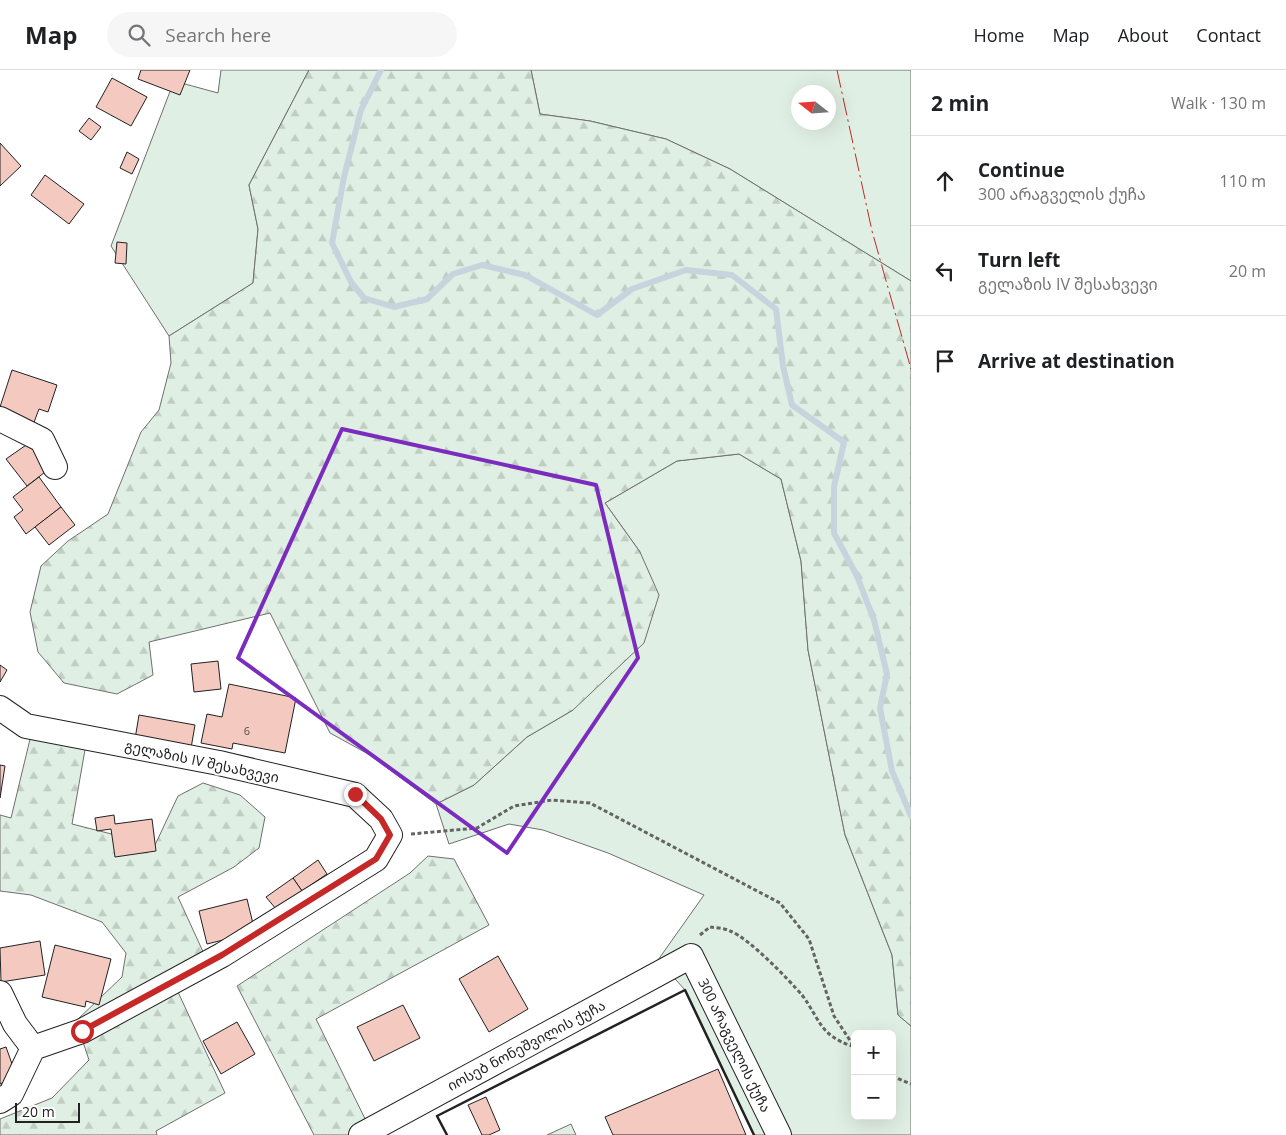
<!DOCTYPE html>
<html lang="en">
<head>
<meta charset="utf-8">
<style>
  :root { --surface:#fff; --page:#f6f6f6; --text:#202124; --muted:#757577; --line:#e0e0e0 }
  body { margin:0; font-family:"Open Sans","Noto Sans Georgian",sans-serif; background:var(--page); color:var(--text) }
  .controls { position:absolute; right:15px; bottom:15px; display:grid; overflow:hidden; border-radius:8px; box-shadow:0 5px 20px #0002 }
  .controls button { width:45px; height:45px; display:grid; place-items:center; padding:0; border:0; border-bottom:1px solid var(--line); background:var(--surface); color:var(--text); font:25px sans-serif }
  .compass { position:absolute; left:791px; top:15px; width:45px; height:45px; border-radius:50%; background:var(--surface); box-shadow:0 5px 20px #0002; rotate:287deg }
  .scale { position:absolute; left:15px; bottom:12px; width:65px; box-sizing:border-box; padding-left:5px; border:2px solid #222; border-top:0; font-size:14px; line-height:18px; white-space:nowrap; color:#222; -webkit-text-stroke:4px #fff; paint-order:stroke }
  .stop { position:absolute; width:15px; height:15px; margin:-11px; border:4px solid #c62828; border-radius:50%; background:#fff }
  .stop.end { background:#c62828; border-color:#fff; box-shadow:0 1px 5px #0008 }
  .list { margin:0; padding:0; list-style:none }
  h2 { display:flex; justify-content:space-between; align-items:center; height:65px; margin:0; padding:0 20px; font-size:21px }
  h2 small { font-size:16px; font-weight:400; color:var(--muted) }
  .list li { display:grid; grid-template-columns:32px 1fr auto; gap:15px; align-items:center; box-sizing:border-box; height:90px; padding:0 20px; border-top:1px solid var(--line) }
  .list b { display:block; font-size:19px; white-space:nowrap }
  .list p { margin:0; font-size:16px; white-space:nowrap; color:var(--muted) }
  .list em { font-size:16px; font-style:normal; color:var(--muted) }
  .icon { flex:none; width:28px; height:28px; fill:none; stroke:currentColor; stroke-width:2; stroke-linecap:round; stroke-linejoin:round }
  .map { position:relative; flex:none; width:911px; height:1065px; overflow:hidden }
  header { display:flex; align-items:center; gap:30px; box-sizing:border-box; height:70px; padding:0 25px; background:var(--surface); border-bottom:1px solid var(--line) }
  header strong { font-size:24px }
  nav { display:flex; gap:28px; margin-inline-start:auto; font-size:18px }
  .search { width:350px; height:45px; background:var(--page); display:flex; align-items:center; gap:12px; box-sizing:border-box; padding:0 18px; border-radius:28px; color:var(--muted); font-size:19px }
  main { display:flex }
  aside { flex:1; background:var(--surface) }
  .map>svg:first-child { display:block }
</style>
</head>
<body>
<header>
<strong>Map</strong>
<div class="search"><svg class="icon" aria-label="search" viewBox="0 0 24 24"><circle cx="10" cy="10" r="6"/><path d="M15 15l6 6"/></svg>Search here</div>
<nav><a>Home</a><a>Map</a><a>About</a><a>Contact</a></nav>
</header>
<main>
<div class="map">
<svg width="911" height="1065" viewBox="0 0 911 1065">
  <defs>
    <pattern id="forest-firs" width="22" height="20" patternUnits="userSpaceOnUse" patternTransform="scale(1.25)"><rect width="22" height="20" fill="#e0efe3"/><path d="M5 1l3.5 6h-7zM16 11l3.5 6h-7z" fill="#c0cdc2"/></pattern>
  </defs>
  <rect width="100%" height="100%" fill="#fff"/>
  <g fill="#e0efe3" stroke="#6f6f6f" fill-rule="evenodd">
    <polygon points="221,0 309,0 249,115 258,159 253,213 169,266 111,176 174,11 218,23"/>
    <path d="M531,0H911V211L730,99L666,69L590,51L540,44ZM798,22H828V52H798Z"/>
    <path d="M739,384L781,409L801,491L808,580L845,765L892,885L898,945L911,956V1065H754L685,920L658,890L704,825L608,783L543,760L509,754L449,774L436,734L474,715L527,667L573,640L640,482L605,433L677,391ZM855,964H892V1046H855Z"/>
    <polygon points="571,1054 576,1065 547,1065"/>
  </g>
  <g fill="url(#forest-firs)" stroke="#6f6f6f">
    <polygon points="309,0 531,0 540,44 590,51 666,69 730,99 911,211 911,956 898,945 892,885 845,765 808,580 801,491 781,409 739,384 677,391 605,433 640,482 659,525 644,573 573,640 527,667 474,715 436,734 370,685 330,663 270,543 149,572 153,605 117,624 64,613 38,582 30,542 41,496 68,471 108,444 141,362 159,340 171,293 169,266 253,213 258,159 249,115"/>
    <polygon points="32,661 86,674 72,754 155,775 178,726 203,713 240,725 265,747 259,778 234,797 178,827 205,886 171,907 225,1023 156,1061 157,1065 0,1065 0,1049 52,1028 89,990 76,951 122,907 126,883 102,852 31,825 0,821 0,745 11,748"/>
    <polygon points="428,786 454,789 489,855 316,949 373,1065 314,1065 237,916 410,803"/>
  </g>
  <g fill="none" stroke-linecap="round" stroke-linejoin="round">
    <polyline stroke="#c7d3dd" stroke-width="6" points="381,0 361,40 344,107 332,173 351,212 364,228 394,237 427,229 453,204 482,195 525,205 597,245 632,219 686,200 732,205 776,239 783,296 792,335 844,372 834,417 834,463 857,506 874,550 887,604 880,638 892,701 911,746"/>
  </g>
  <g fill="#f3c9c0" stroke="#222">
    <polygon points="141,0 190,0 180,25 138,9"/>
    <polygon points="112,8 147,27 131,56 96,37"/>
    <polygon points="89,48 101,57 91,70 79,61"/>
    <polygon points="0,73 21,96 0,116"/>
    <polygon points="127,82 139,89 132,104 120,98"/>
    <polygon points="45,105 84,134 69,154 31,125"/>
    <polygon points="117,172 127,173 126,194 115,193"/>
    <polygon points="12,300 57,315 48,342 39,339 33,355 0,344 0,337"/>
    <polygon points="29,373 49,399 27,416 6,389"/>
    <polygon points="39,407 61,437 26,464 14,447 23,440 13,427"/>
    <polygon points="61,437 75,455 49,475 35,457"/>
    <polygon points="218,591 221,619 194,622 191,594"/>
    <polygon points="0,595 7,600 0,612"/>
    <polygon points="229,614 296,628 285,683 233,673 232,679 201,673 207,644 222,647"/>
    <polygon points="139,645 195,655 190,684 134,675"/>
    <polygon points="0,695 5,696 0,728"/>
    <polygon points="114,745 115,754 152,749 156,781 115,787 111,759 97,761 95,748"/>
    <polygon points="318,790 327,804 302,821 293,808"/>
    <polygon points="293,808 302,821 276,839 266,827"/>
    <polygon points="247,829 255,862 207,874 199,841"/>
    <polygon points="40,871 45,905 1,912 0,878"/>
    <polygon points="55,875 111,889 99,935 86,931 85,937 42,927"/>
    <polygon points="498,886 528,939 489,962 459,909"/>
    <polygon points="403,935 420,968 374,991 357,957"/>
    <polygon points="237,952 255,984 221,1004 203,971"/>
    <polygon points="6,977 17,1008 0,1014 0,979"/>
    <polygon points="718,999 746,1065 613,1065 605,1047"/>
    <polygon points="486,1027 500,1060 489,1065 482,1065 468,1035"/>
  </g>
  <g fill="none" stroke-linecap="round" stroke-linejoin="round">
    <g stroke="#222" stroke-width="26">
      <g id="minor">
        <polyline points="0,349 42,370 55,397"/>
        <polyline points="0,638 26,656 219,693 355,725 381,749 390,765 376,789 222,885 82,961 33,978 11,1024 0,1031"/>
        <polyline points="0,923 15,954 33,978"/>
        <polyline points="361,1065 691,886 779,1065"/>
      </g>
    </g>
    <g stroke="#646464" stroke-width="3" stroke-dasharray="4 2.5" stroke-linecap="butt">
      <polyline points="411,764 477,758 514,736 552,730 590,733 780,833 809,869 834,946 855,978"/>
      <path d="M700,865L710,857C716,858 724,858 730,861C749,868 788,909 802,925C820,949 819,965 852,976"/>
      <polyline points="892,1006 911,1014"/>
    </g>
    <use href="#minor" stroke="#fff" stroke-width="24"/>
    <polyline stroke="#222" stroke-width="2.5" points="447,1065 437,1046 685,920 754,1065"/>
    <polyline stroke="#c62828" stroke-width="1" stroke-dasharray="18 4 2.5 4" stroke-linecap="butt" points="837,0 872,161 911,299"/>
  </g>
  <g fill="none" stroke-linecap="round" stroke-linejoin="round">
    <polyline stroke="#c62828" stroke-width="6" points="82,961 222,885 376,789 390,765 381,749 355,724"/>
  </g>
  <path fill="none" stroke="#7b2cbf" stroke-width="4" stroke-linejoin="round" d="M342,359L596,415L638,588L507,783L238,588Z"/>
  <g text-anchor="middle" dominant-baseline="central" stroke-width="4" stroke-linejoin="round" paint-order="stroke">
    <g font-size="11" fill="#564c4a">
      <text x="247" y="660">6</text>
    </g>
    <g font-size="14" fill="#222" stroke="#fff">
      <text transform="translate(202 691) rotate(12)">გელაზის IV შესახვევი</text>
      <text transform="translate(526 975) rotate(-28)">იოსებ ნონეშვილის ქუჩა</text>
      <text transform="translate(735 975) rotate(64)">300 არაგველის ქუჩა</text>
    </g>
  </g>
</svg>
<div class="controls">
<button>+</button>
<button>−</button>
</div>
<svg class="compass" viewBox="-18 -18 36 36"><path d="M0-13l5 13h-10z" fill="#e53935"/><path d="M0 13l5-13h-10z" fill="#757577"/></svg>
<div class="scale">20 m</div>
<div class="stop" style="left:82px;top:961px"></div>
<div class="stop end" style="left:355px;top:724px"></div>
</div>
<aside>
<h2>2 min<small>Walk · 130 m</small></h2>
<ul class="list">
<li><svg class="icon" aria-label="ahead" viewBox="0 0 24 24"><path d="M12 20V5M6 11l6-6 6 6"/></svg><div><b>Continue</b><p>300 არაგველის ქუჩა</p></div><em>110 m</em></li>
<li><svg class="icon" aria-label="left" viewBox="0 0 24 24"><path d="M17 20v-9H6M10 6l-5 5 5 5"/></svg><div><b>Turn left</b><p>გელაზის IV შესახვევი</p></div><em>20 m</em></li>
<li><svg class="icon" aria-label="arrive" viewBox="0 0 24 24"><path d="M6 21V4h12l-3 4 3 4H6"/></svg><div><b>Arrive at destination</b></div></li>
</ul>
</aside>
</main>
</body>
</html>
